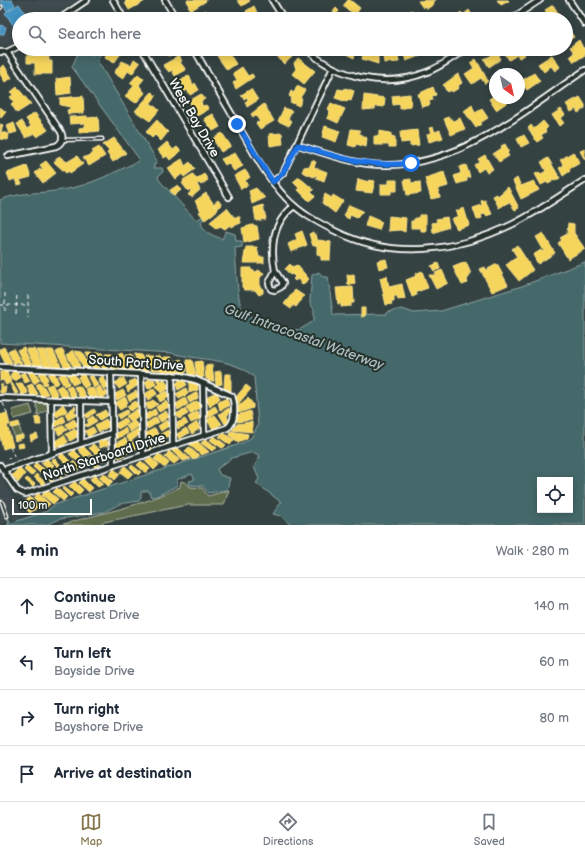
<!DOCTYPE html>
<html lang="en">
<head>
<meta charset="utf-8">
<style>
  :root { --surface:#fff; --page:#f6f6f7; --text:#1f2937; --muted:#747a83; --line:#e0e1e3; --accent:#84754c }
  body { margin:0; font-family:"Balsamiq Sans",sans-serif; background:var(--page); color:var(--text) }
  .controls { position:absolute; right:12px; bottom:12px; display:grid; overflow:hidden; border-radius:0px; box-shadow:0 2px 10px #0003 }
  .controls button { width:36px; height:36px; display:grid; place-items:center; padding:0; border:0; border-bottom:1px solid var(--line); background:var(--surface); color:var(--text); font:20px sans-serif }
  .compass { position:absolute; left:489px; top:68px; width:36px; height:36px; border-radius:50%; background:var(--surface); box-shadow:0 2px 10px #0003; rotate:146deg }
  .scale { position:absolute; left:12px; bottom:10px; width:80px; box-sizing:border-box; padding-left:4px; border:2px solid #fff; border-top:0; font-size:11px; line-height:14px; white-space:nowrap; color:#fff; -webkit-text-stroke:3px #26332d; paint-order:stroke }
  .stop { position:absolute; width:12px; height:12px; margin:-9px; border:3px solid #1a73e8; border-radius:50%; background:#fff }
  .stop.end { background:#1a73e8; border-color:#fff; box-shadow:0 1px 4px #0008 }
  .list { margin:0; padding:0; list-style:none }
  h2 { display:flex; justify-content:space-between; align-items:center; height:52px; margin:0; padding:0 16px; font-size:17px }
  h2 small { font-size:13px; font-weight:400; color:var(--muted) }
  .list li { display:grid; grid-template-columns:26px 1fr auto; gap:12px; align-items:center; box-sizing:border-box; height:56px; padding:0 16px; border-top:1px solid var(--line) }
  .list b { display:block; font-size:15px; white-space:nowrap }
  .list p { margin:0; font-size:13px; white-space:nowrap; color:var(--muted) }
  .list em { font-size:13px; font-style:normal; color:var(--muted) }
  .icon { flex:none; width:22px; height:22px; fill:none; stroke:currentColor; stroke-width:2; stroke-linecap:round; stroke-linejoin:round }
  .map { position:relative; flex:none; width:585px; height:525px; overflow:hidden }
  .search { position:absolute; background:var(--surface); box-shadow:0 2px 10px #0003; left:12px; right:12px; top:12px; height:44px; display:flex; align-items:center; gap:10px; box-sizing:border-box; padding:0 14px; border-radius:22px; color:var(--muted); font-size:15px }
  .sheet { height:276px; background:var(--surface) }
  nav { display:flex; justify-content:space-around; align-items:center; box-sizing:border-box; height:56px; border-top:1px solid var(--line); background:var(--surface); font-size:11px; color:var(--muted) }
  nav a { display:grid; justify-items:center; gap:2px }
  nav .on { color:var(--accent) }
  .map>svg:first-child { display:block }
</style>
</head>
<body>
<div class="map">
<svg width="585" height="525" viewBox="0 0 585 525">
  <rect width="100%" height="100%" fill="#354242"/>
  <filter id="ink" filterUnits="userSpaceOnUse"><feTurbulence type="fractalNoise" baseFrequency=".025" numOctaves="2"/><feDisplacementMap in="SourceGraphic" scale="8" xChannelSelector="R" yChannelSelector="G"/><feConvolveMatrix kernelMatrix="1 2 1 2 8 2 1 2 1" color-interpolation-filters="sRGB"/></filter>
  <g filter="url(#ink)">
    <g fill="#3f4c50">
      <polygon points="0,0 77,0 49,19 19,19 19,39 9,45 3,46 0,45"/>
      <polygon points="0,475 25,516 13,520 10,514 5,514 3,516 5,523 0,525"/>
    </g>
    <g fill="#606d4e" stroke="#b0b6a6">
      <path d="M33,401C41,402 48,401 48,410L37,416L38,412L36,403Z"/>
      <polygon points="30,405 33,414 14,419 12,410"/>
      <polygon points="19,426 22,435 14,437 12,428"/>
      <path d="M181,481L187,483L190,487L202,488L208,496L229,490L224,505H187L104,522L98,525H60C101,513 142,506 180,487Z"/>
    </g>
    <path fill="#45696a" stroke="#8fa5a6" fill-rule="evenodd" d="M95,49H100L101,53L97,60L157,161L154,165V168H162L163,172L158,176L159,180L196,220L202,217L204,219L201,222C203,233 213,235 222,239L226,231L235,234L236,241H242V247L235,248C236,258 237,301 242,308C257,325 278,327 299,330L314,321V309L310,304V299L312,275L319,272L323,277H328L333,315L387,314V312L402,309L414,313L441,311L522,286L585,262V525H291L281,516L273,514L281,502L256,483L259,479L254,467L260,456L253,452L232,458L217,469L220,475L230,478L227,490L208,493L203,486L190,485L189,481L194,480V478L192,474L176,480L178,485L157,496L151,497L148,490L141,492V497L139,501L120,504L104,512L60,519L46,525H7L9,524L7,516L11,523L47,511L54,505L240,444L251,438L258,425L254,377C233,357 198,361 172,353L0,343V200C22,191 45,194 67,189C91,185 114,172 137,162L139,159L72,67L77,55L86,52L93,55ZM540,480H570V510H540Z"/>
    <g fill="#f6d55c" stroke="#f9e28d">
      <polygon points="125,0 147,0 129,10 125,3 126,2"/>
      <polygon points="187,0 206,0 206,1 190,11"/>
      <polygon points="237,0 249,0 250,1 242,6"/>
      <polygon points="348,0 350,0 360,8 355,15 343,6"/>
      <polygon points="436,0 433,2 434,4 427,9 426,6 423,8 418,1"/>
      <polygon points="497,0 508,0 509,1 501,5"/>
      <polygon points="553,5 562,19 548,19 550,18 545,10"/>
      <polygon points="254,6 260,19 242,18 247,14 246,11"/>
      <polygon points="336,8 339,11 336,15 333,12"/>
      <polygon points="206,10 210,19 197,19 195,16"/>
      <polygon points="412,10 416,19 397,19 405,13"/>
      <polygon points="469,10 474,19 456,19 455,17 461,12 463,15"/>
      <polygon points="93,14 96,19 87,19 86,17"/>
      <polygon points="566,29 567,31 569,30 574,37 566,42"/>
      <polygon points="579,40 583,48 585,48 585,55 574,62 570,56 574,53 570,47"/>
      <polygon points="38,49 59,49 60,51 49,57"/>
      <polygon points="105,49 124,49 114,63 105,57 107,53 103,51"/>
      <polygon points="162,49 175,49 176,52 169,56 168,54 166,55"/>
      <polygon points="273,49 286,49 292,57 284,64 275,54 273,56 269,52"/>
      <polygon points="343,49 357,49 354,58 342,52"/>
      <polygon points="364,49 368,50 367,53 371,53 372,49 378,49 378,64 362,59"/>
      <polygon points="402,49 415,49 417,57 406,61"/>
      <polygon points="416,49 420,49 422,55 418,57"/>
      <polygon points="425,49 435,49 428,53"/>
      <polygon points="505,49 521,49 525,55 519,58 517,55 509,60 503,51"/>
      <polygon points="226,50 228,54 229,53 236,64 227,70 217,56"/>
      <polygon points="391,52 391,55 398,55 399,62 384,63 383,56 386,56 386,53"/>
      <polygon points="497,53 501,59 489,67 484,59"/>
      <polygon points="27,55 44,56 49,58 49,61 52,61 52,74 35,74 35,63 27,63"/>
      <polygon points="552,55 560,67 555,71 551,66 544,72 538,64"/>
      <polygon points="179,56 182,61 180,62 186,70 175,76 172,70 169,72 163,65"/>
      <polygon points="298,58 315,71 304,84 292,74 296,69 294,63"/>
      <polygon points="134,59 140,63 132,74 128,71 123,79 114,73 122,61 131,65"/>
      <polygon points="476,59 488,81 485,84 481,78 472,84 465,74 474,68 470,63"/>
      <polygon points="4,65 12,78 5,82 0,74 0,68"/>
      <polygon points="242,67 248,76 252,74 254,77 236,89 233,83 237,80 233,73"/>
      <polygon points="534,73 540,81 527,90 521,81"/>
      <polygon points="138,74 144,79 139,85 145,93 136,103 125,96 134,86 130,83"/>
      <polygon points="458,74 462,83 458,86 459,88 452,92 451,90 447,92 443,85"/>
      <polygon points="189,75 193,85 195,83 199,90 190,95 187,90 184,92 180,87 175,90 172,85"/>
      <polygon points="70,77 71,93 57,95 56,79"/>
      <polygon points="297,86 305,90 300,98 302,99 299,106 290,102 292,98 289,96 291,91 294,93"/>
      <polygon points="17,87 31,104 17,113 11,104 14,102 10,97 13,95 11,92"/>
      <polygon points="433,87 436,95 432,96 433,100 429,101 430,105 422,107 418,94"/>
      <polygon points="345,88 354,91 351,101 348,100 347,102 335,98 338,89 344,90"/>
      <polygon points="251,89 258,100 247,107 245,102 248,100 247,97 244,99 241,95"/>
      <polygon points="152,92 156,96 150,104 152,104 159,110 150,121 135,111"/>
      <polygon points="201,94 205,99 201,101 202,105 203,106 206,105 209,109 197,116 189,101"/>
      <polygon points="410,94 411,106 400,109 400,104 393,105 392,96"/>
      <polygon points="364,95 385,98 384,107 376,106 375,109 363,110"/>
      <polygon points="495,95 495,98 512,99 496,110 489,99"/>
      <polygon points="83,96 84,113 68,114 67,110 70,109 70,107 60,105 60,98"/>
      <polygon points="580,97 585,105 585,108 578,113 576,109 571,112 566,104"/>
      <polygon points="331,103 345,109 338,123 327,118 330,111 328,109"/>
      <polygon points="264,104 274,121 260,129 256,123 260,122 256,116 253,117 251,114"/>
      <polygon points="472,105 475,113 482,109 488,118 480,123 481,124 476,128 464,111"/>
      <polygon points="0,107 6,112 1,118 0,117"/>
      <polygon points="284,108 292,111 288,119 292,121 289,126 278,121"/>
      <polygon points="561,109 565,115 560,118 564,123 559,126 552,115"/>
      <polygon points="35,113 48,130 37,137 34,133 26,138 17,124 22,121 27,129 31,126 26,119"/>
      <polygon points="213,114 220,127 213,131 204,119"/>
      <polygon points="87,116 87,118 98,117 99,131 79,133 79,128 85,127 85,123 70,124 69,117"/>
      <polygon points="449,117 454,121 460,118 465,129 451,135 444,119"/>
      <polygon points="157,120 163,127 162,128 163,127 168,132 161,141 155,135 152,138 146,132"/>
      <polygon points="543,121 548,127 545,130 546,132 541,135 543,138 537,142 528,128 531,125 534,129"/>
      <polygon points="14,123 17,132 10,134 7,126"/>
      <polygon points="0,124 3,125 1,132 9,134 8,140 0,139"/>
      <polygon points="325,126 340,131 336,142 322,137"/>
      <polygon points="433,127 435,132 440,130 443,138 429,142 427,134 431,133 429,128"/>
      <polygon points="351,129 360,130 359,133 367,138 366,147 356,144 355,147 348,145"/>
      <polygon points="417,130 419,145 410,146 410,142 401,143 400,132"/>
      <polygon points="379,131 391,133 391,136 395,137 395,147 389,147 389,145 374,145 374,136 379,136"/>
      <polygon points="222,133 231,146 221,152 213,139"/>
      <polygon points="282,133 283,144 270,146 269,134"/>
      <polygon points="524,135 529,143 521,147 517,139"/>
      <polygon points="114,138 126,153 113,162 107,153 109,151 103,145"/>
      <polygon points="167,142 173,150 177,147 181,151 170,160 167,156 164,158 158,150"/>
      <polygon points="505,144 509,151 507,153 509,156 499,162 493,154 502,148 501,146"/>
      <polygon points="99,147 105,156 89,166 83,158 94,153 92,151"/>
      <polygon points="585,149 585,160 580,151"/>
      <polygon points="573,152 580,163 569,169 570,171 563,176 559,168 564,165 560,160"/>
      <polygon points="235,153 243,166 234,171 228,163 225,165 221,159"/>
      <polygon points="485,155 493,169 487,173 484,168 478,172 474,165 480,162 478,159"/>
      <polygon points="59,156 67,162 77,156 83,164 70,173 69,171 66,173 54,162"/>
      <polygon points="548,158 560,178 554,181 553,179 551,180 552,182 548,184 547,182 541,185 535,174 539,172 541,174 546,171 541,162"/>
      <polygon points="182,159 185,166 190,162 195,169 184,177 182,174 176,179 168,168"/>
      <polygon points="312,160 316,162 314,167 327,172 324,181 316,178 317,176 315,175 314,177 302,172 304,167 310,166"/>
      <polygon points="46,161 56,173 43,183 35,173 40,169 41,171 43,169 40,165"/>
      <polygon points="466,165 470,177 467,178 467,181 457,184 454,176 461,173 459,167"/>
      <polygon points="27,166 31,177 20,180 22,184 17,185 15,179 10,181 7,173"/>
      <polygon points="245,170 250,177 245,181 248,185 241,189 234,176"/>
      <polygon points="444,172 448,186 438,189 440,197 431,199 425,178"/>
      <polygon points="193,174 196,179 204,174 208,180 201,185 199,183 197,184 200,190 192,197 188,195 191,191 190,189 188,191 182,183 184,182 183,180"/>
      <polygon points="299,177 314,190 311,192 315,196 309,201 298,190 299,188 293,182"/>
      <polygon points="517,178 521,186 534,181 539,190 521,199 513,181"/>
      <polygon points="358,179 369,182 369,180 375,181 372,193 356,191"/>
      <polygon points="411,179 411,183 420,182 421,193 407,195 404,180"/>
      <polygon points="389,180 397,180 397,191 391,191 391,194 381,194 381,184 389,184"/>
      <polygon points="178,185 181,190 174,196 170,190"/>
      <polygon points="508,187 519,208 515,210 509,202 499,208 493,196 497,194 498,196"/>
      <polygon points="256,188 265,198 252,204 249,191"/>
      <polygon points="206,193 218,210 205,220 199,212 201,211 195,201"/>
      <polygon points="325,194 332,198 333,195 343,201 335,213 322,203"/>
      <polygon points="218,200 222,205 217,209 213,204"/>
      <polygon points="485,200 492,214 486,216 485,214 481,215 482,218 477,220 473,208 482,205 481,201"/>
      <polygon points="263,205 266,219 256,221 254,208"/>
      <polygon points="349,205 363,211 357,218 350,215 349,219 344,216"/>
      <polygon points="227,208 234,217 240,217 241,223 231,227 230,225 225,229 220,226 216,229 210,222"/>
      <polygon points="464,208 469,225 457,229 451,219 458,216 456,211"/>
      <polygon points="419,215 426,215 426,231 421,231 421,228 411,228 411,221 414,221 414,219 419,217"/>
      <polygon points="368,216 382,222 379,230 365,226"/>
      <polygon points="389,216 406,218 405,232 400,230 388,231"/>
      <polygon points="447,217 449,227 433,233 432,223 437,222 436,219"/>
      <polygon points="568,223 574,224 574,233 585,249 568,259 558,243 562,240 560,238 567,234"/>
      <polygon points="252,225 257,226 259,239 244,243 242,228"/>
      <polygon points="302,231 307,245 291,252 288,244 294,241 297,239 295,234"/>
      <polygon points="313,232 314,235 316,234 318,242 319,240 331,242 330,260 321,260 321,257 317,254 317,245 313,246 309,234"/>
      <polygon points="543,233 555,253 538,264 533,255 541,250 542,252 544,251 536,237"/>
      <polygon points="517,245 533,270 519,281 506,265 517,257 512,249"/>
      <polygon points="246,247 257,247 259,257 264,257 264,263 243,263"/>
      <polygon points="386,259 388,267 379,269 377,261"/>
      <polygon points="466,262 471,274 467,280 468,283 462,285 453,267"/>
      <polygon points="438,263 440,269 434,271 431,266"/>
      <polygon points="290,264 292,267 297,265 309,279 302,285 298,279 295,281 293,279 295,277 292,274 290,275 285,269"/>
      <polygon points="497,264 508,285 492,292 480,269 485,267 486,270"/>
      <polygon points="242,268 251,268 251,270 257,272 258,270 264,273 260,278 260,287 263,289 263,293 259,295 255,290 245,290 242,287"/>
      <polygon points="442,270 448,283 436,289 429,275 436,275 435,273"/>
      <polygon points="422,271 428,288 416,292 417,295 412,297 406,280 416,276 415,274"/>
      <polygon points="354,274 355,284 348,285 347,275"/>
      <polygon points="387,276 389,287 402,284 405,299 398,300 397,296 394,296 394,301 391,301 392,304 386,305 380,278"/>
      <polygon points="353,287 354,303 351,303 351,306 341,307 341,304 338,304 336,288"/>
      <polygon points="295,290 304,296 296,307 293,305 291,309 284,304"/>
      <polygon points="361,308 365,308 365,316 361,317"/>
      <polygon points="4,347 12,363 5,363 0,353 0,349"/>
      <polygon points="24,347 25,351 32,365 24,364 17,350"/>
      <polygon points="13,348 22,364 17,362 14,364 8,351"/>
      <polygon points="26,349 34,349 43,365 34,365"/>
      <polygon points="36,350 44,350 52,366 44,365"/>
      <polygon points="45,350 53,350 61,366 53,366"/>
      <polygon points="60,350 63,350 71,367 64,366 56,352"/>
      <polygon points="73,350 78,360 80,367 73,366 67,355"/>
      <polygon points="75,351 82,352 90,368 83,367"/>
      <polygon points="85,353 93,353 100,367 97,369 92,367"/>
      <polygon points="95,353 102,353 108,365 108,369 103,369"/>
      <polygon points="122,353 131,370 122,369 115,356"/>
      <polygon points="105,354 112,354 120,369 112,368"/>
      <polygon points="134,354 141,355 149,371 141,370"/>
      <polygon points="125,355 131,355 140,370 132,370"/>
      <polygon points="144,356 152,356 160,370 152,370"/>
      <polygon points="155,356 160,356 163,359 170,371 161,371"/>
      <polygon points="163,357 171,357 179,372 171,372"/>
      <polygon points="181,359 187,371 184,373 180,372 175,361"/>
      <polygon points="186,360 192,360 196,375 189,374"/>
      <polygon points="202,361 204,377 200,378 197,376 195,362"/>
      <polygon points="212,365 214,381 208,381 208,379 206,379 205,366"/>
      <polygon points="3,371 7,371 11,382 6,385 3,380 0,381 0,373"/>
      <polygon points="221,371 222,384 216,385 215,372"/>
      <circle cx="15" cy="376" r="4.5"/>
      <polygon points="25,372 30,381 25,383 20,374"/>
      <polygon points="28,372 35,372 40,380 34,384"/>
      <polygon points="42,372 45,372 48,380 46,381 47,384 44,385 39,374"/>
      <polygon points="51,373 55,374 59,383 54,385 48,375"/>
      <polygon points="65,373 69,384 64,386 58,376"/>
      <polygon points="67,374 75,375 79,382 73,385"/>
      <polygon points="225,374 231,374 231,391 224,388"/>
      <polygon points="81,375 84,375 89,385 84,388 78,377"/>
      <polygon points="90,376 93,376 98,385 94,388 88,377"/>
      <polygon points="103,376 109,387 104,390 98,379"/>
      <polygon points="123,378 127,384 119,389 115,383"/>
      <polygon points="150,378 151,380 154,379 156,384 148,389 145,382"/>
      <polygon points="160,378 161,381 164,379 168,385 168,389 161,393 156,386 159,384 156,379"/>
      <polygon points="135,379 138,383 137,386 128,392 126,387 130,385 129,382"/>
      <polygon points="180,379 184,380 187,385 178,390 176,384"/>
      <polygon points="189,382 198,385 198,390 189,393"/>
      <polygon points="12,383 18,393 15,394 10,384"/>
      <polygon points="19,383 22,383 28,393 22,395 16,384"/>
      <polygon points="39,383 44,387 48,394 41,396 36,385"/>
      <polygon points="0,384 3,384 2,387 6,387 5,393 0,393"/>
      <polygon points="32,384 38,394 34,395 31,395 27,386"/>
      <polygon points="52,384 58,395 55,396 51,396 46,386"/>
      <polygon points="61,385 64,388 69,397 62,397 56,388"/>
      <polygon points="71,385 76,396 73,397 71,397 66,387"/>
      <polygon points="246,385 251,389 238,404 236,397"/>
      <polygon points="77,386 80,386 86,396 80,398 74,387"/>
      <polygon points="100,386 103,392 106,391 108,394 103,398 100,399 95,389"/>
      <polygon points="89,387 90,389 93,388 98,397 95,399 94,396 90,399 85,389"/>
      <polygon points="154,388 157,394 148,400 145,394"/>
      <polygon points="186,388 188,394 179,399 176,394"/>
      <polygon points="123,390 126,395 117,400 115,394"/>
      <polygon points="136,391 139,396 130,401 127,396"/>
      <polygon points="167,391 169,397 160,402 157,396"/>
      <polygon points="197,392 198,398 190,403 187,398"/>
      <polygon points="216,392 220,398 210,407 206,397"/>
      <polygon points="125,397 128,402 125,404 126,406 120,410 115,403"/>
      <polygon points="185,398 188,404 178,410 176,404"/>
      <polygon points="227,398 229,406 220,410 218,402"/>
      <polygon points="248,398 253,404 253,408 238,413 237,407"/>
      <polygon points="153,400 158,404 148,410 146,404"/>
      <polygon points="136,401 139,406 130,411 127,406"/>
      <polygon points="166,401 169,407 159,412 156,407"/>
      <polygon points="197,401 200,404 200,408 190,414 186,407"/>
      <polygon points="63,404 67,411 57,417 54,412"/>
      <polygon points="75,406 76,409 74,410 77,415 68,420 65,414"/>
      <polygon points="215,406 218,411 208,418 207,411"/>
      <polygon points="139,408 138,413 139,416 130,422 126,416"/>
      <polygon points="229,408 230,412 227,416 229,422 225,424 219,414"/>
      <polygon points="94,409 96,412 87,418 85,415"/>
      <polygon points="155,409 157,414 147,420 146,414"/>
      <polygon points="185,409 188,414 179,419 176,414"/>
      <polygon points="105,410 108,415 100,420 96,415"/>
      <polygon points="127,410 128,413 119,419 117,415"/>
      <polygon points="166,411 169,417 161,422 157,416"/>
      <polygon points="198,411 200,419 191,423 188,417"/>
      <polygon points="250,411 252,420 237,422 237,415"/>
      <polygon points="7,413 10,425 7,425 13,446 3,449 0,437 0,415"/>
      <polygon points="215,415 222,424 213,429 207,420"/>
      <polygon points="63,416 66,421 56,427 55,421"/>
      <polygon points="93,416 97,421 87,427 85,425 89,423 87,420"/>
      <polygon points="40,417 41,425 36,425 35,418"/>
      <polygon points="156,417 159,422 148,429 145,424"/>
      <polygon points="125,418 128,423 118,429 115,424"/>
      <polygon points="74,419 78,425 69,430 66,424"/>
      <polygon points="106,419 110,426 99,432 95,425"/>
      <polygon points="185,419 188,424 178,429 177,423"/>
      <polygon points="167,420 170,425 161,431 158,426"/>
      <polygon points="134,421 139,426 130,432 126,426"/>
      <polygon points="19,422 20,426 11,428 11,424"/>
      <polygon points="197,422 200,428 192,434 188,428"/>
      <polygon points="252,422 252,432 232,430 237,424"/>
      <polygon points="64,425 67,430 59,435 56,429"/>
      <polygon points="93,427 96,432 88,437 85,431"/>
      <polygon points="125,428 128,433 117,439 116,433"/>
      <polygon points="139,428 139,435 130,442 126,436"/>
      <polygon points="155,428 158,434 148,439 146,433"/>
      <polygon points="186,428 189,433 179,439 177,434"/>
      <polygon points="75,429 78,433 76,435 77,437 70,441 66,434"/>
      <polygon points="168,430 169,436 164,439 167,444 163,446 157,436"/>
      <polygon points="230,431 248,434 247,438 238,442 229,435"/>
      <polygon points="224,433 234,440 230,445 219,437"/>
      <polygon points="37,434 38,437 31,441 30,436"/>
      <polygon points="23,435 23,438 15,441 14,437"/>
      <polygon points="64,435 68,442 61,447 60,445 56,447 55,441"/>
      <polygon points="214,436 226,445 224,447 222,448 210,440"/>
      <polygon points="125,438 128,443 118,449 116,443"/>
      <polygon points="154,438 158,445 150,449 146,442"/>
      <polygon points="106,439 109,443 108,445 100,448 98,442"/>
      <polygon points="206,439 217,448 212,451 201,443"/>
      <polygon points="137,440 138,447 131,452 127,446"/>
      <polygon points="197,441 209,452 201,455 189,444"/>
      <polygon points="23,443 24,447 18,448 17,444"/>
      <polygon points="93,444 100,450 96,455 89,448"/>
      <polygon points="83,446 91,454 86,458 78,450"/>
      <polygon points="189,447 199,456 193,460 185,451"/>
      <polygon points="125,448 128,453 119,458 116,454"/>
      <polygon points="178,448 190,459 183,461 171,450"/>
      <polygon points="74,450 81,457 77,461 69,454"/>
      <polygon points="169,451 179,460 174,464 165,457"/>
      <polygon points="107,452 110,458 101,462 98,456"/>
      <polygon points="62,453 70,461 67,465 59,457"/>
      <polygon points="159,454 169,463 166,467 163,467 154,459"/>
      <polygon points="92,455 100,464 95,467 88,460"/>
      <polygon points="150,457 159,465 154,470 145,461"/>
      <polygon points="54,458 60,464 58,467 51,460"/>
      <polygon points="83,458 90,465 85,469 79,463"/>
      <polygon points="47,459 54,465 49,470 41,463"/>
      <polygon points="73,461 81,468 76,472 69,465"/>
      <polygon points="141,461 150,469 146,473 137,465"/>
      <polygon points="36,463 44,469 40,473 33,467"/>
      <polygon points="64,465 72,472 67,475 60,469"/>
      <polygon points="132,465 141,472 138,475 130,467"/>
      <polygon points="27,466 35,472 31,476 24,470"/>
      <polygon points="125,466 133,473 128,478 120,472"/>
      <polygon points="19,468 25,474 18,483 12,475"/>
      <polygon points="54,468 63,476 61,478 52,471"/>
      <polygon points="114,469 120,474 115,480 109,475"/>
      <polygon points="45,471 54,479 51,482 43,474"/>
      <polygon points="104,473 113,481 108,486 99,477"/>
      <polygon points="36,474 45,482 42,485 34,477"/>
      <polygon points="95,475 103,484 98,487 90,479"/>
      <polygon points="27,478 35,484 33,487 25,480"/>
      <polygon points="83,479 92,488 89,492 79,483"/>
      <polygon points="75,482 83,490 78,495 69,486"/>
      <polygon points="64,487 73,494 70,497 62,489"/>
      <polygon points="57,488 67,497 63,501 53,492"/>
      <polygon points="47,490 58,499 53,504 42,495"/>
      <polygon points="38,493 50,504 45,509 34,498"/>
      <polygon points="30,497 38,507 30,513 22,504"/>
    </g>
    <g fill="#4393c3" stroke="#7bb3d5">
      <polygon points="0,0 12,0 15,5 7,11"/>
      <polygon points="19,4 29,19 19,19 18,32 5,13"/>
      <polygon points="0,25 6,27 4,34 0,34"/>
    </g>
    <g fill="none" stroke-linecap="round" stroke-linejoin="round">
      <g stroke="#fff" stroke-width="5">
        <g id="lane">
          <polyline points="0,8 1,7"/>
          <polyline points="63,140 102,139"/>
          <polyline points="2,502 7,516"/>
        </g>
      </g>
      <g stroke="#fff" stroke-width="8">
        <g id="street">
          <polyline points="113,0 124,19"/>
          <polyline points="165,0 176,19"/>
          <polyline points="272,0 284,19"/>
          <polyline points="569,0 585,24"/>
          <polyline points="59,19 87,0"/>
          <polyline points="511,19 540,0"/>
          <polyline points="142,49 229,197"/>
          <path d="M194,49C208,74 223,99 238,125C252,150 266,177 286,198C300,213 317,222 335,231C393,260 456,252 513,224C538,212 561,195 585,180"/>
          <path d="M306,49C338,78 386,89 427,72C441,67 453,57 466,49"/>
          <polyline points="0,52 7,52 19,46"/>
          <path d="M7,52L61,132C64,138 62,143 56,146L8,156"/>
          <path d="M298,145C321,152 344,161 368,164C452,174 520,114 585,70"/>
          <polyline points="273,182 283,173 333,68"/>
          <path d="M275,271C270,246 273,222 294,206"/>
          <polygon points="275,271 283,283 281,287 275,290 271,289 269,283"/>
          <path d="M0,367L180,376L196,380L232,396C235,405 236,423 227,428L25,494L17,490L0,465"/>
          <polyline points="111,372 113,465"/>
          <polyline points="141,374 143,456"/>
          <polyline points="172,375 173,446"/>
          <polyline points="203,383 204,436"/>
          <polyline points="0,398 112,402"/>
          <polyline points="51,400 52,453"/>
          <polyline points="81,401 81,443"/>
          <polyline points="3,470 112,433"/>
        </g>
      </g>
      <g stroke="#fff" stroke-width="1" stroke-dasharray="4 3" stroke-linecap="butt">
        <polyline points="5,293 5,314"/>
        <polyline points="28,295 28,318"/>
        <polyline points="0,305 28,305"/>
        <polyline points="16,314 17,293"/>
        <polyline points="3,403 7,413"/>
        <polyline points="10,447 16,460"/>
        <polyline points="7,459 13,457"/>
      </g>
      <use href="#lane" stroke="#26332d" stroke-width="2"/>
      <use href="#street" stroke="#26332d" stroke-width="4.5"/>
    </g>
  </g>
  <g fill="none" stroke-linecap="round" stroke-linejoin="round" filter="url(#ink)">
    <path stroke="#1a73e8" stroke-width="5" d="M237,124L273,182L282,174L298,145C337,157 369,168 411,163"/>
  </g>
  <g text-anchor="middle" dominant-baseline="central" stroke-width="4" stroke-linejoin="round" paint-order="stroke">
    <g font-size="13" fill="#fff" stroke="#26332d">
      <text transform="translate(194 118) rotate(60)">West Bay Drive</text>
      <text transform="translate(136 363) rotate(4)">South Port Drive</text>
      <text transform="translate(104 457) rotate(-18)">North Starboard Drive</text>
    </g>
    <g font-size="14" font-style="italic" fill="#abbcbc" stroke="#26332d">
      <text transform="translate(304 337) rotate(20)">Gulf Intracoastal Waterway</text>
    </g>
  </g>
</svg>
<div class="controls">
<button><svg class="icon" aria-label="locate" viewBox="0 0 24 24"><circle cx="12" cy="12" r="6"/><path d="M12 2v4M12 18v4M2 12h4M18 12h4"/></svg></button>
</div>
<svg class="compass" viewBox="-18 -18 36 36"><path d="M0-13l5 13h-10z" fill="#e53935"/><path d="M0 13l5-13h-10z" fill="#747a83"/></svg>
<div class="scale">100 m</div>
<div class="stop" style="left:411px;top:163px"></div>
<div class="stop end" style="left:237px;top:124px"></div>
<div class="search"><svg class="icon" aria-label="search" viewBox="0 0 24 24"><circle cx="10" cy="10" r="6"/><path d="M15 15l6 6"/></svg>Search here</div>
</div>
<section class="sheet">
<h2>4 min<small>Walk · 280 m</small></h2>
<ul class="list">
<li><svg class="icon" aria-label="ahead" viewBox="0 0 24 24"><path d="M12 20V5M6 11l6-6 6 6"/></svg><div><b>Continue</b><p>Baycrest Drive</p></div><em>140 m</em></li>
<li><svg class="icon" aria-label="left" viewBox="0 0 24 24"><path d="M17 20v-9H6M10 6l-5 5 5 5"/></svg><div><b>Turn left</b><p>Bayside Drive</p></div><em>60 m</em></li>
<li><svg class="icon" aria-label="right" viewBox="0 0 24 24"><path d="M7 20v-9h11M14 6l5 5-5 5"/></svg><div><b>Turn right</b><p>Bayshore Drive</p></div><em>80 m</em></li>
<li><svg class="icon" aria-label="arrive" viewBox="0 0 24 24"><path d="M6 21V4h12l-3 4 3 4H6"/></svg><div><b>Arrive at destination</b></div></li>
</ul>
</section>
<nav>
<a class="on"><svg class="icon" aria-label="map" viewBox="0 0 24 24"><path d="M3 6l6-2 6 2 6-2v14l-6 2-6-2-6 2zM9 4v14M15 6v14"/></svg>Map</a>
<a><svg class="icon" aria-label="directions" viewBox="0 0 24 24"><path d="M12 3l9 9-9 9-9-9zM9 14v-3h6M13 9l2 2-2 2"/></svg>Directions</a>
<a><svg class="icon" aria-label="saved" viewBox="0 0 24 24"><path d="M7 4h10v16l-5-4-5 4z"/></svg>Saved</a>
</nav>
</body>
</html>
